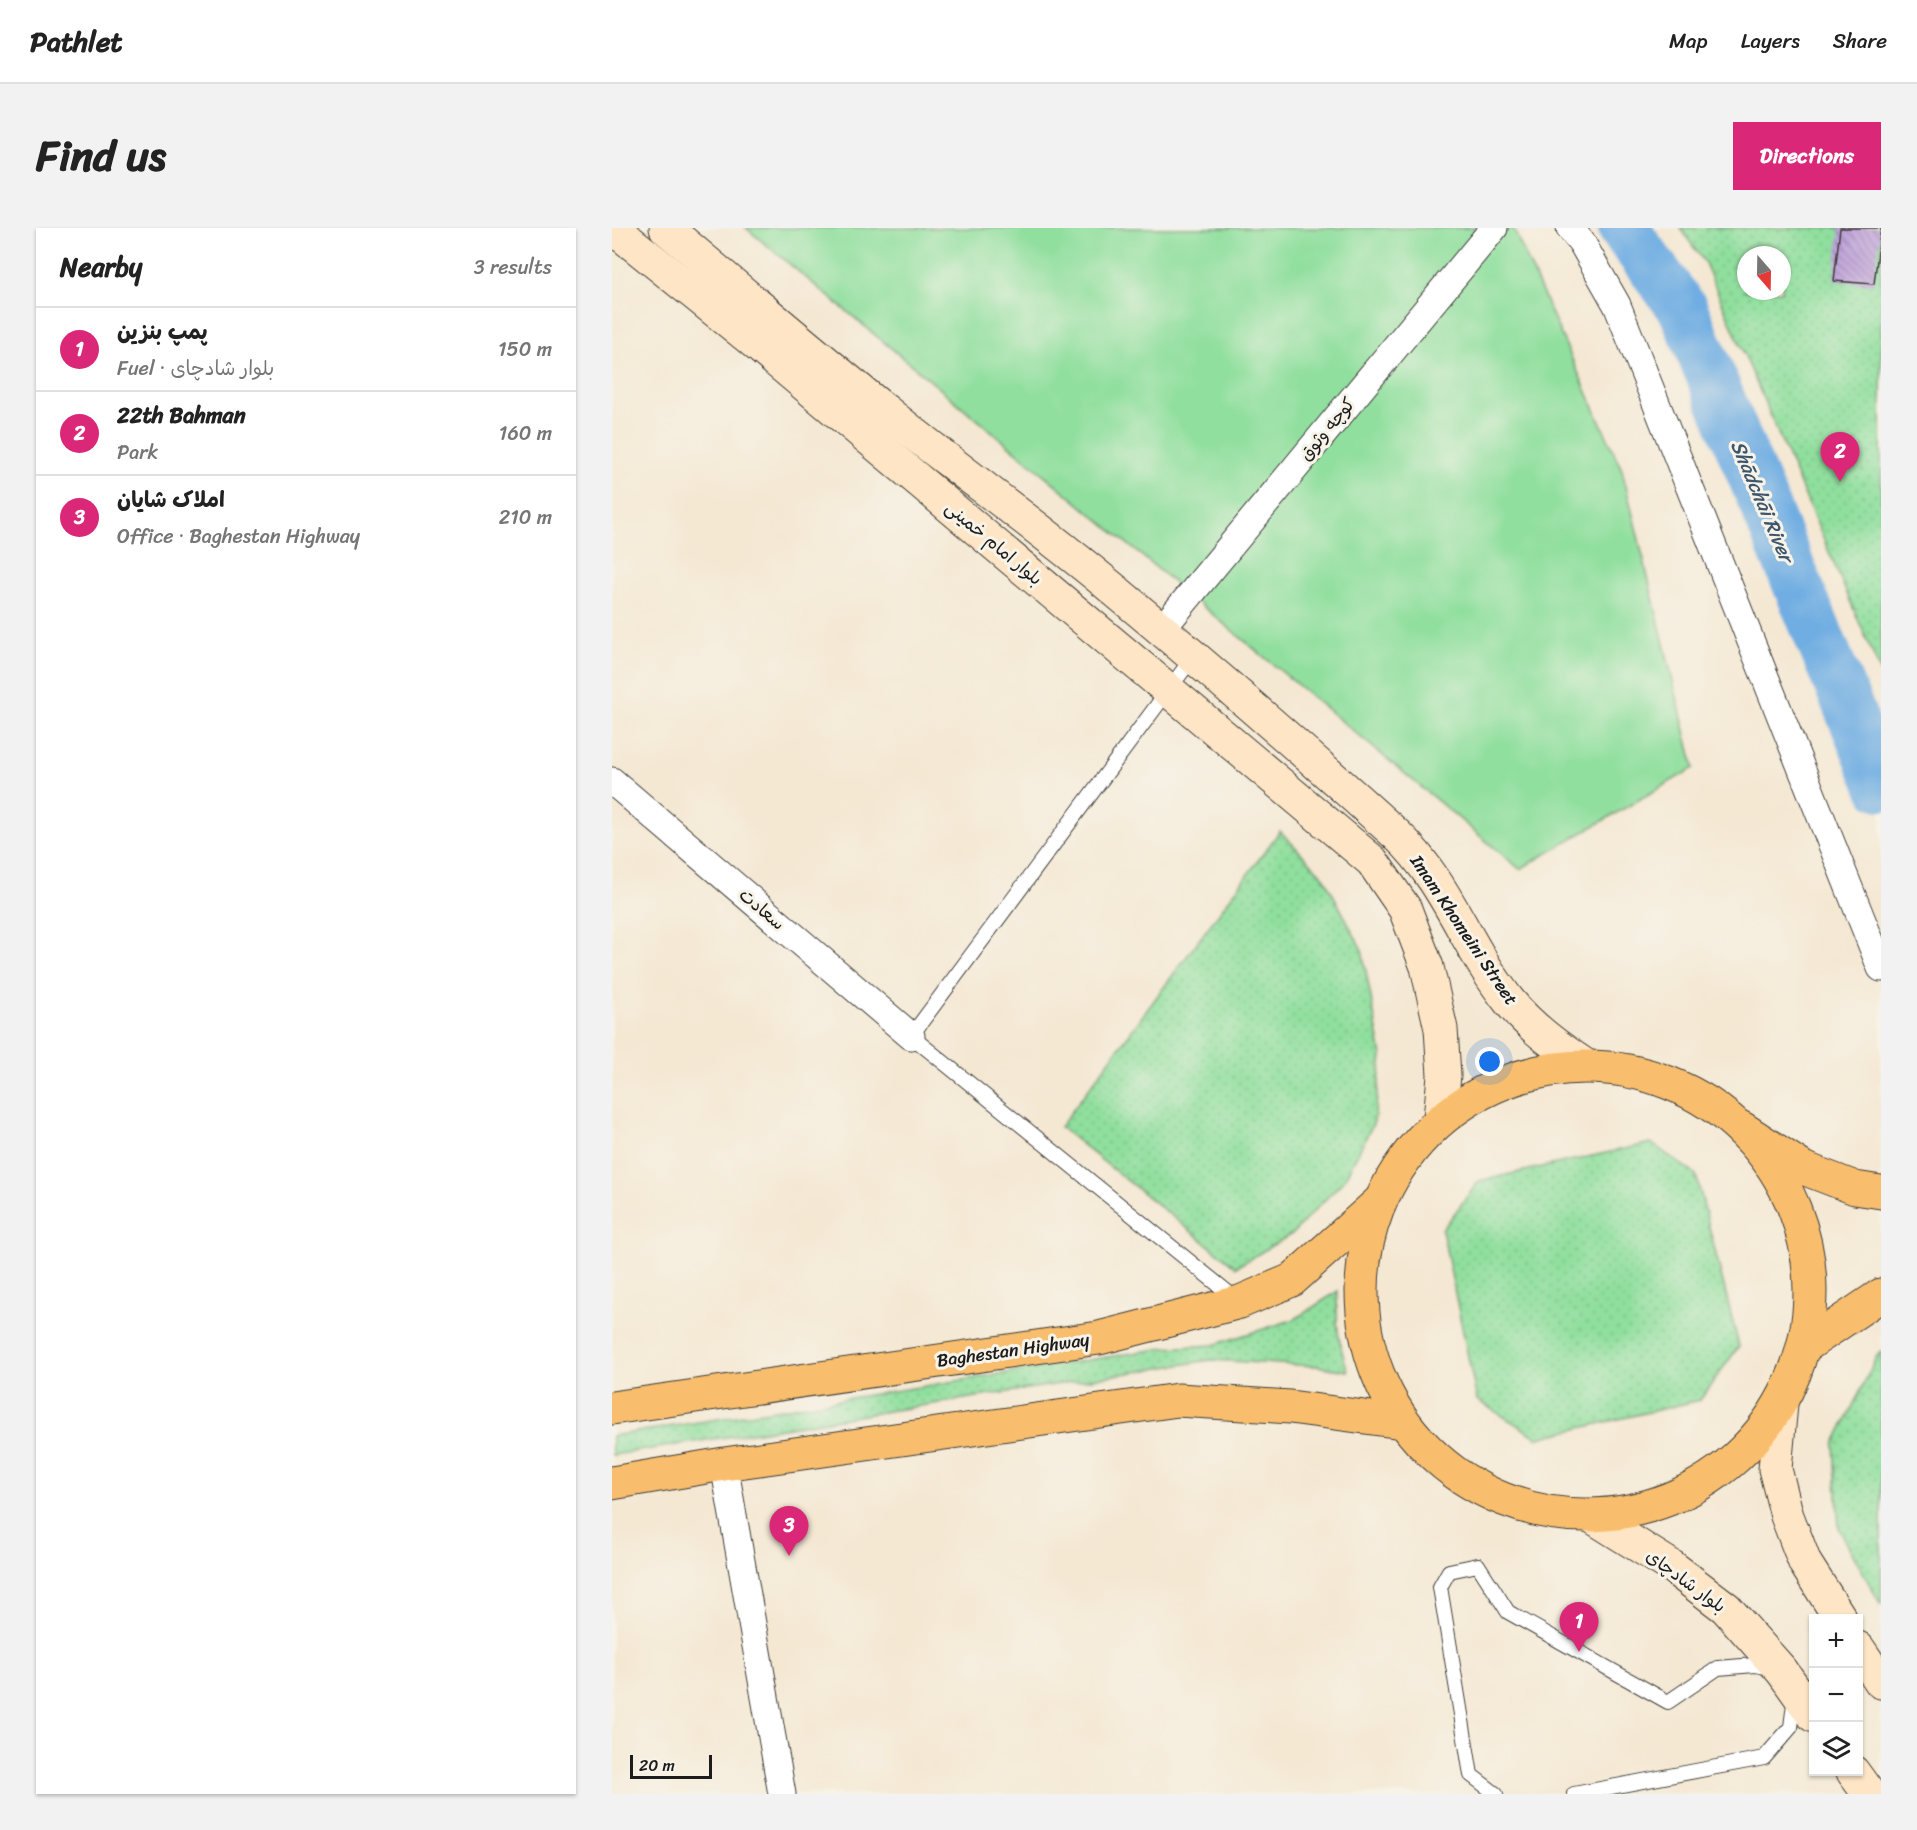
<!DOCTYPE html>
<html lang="en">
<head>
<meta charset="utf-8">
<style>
  :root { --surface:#fff; --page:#f2f2f2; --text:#222; --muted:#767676; --line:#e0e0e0; --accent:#db2777 }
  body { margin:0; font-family:Sriracha,"Playpen Sans Arabic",sans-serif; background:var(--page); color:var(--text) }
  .controls { position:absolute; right:18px; bottom:18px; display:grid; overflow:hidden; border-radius:0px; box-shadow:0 2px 4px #0004 }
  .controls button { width:54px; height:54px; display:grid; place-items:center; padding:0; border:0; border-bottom:2px solid var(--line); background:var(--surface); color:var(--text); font:30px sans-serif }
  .compass { position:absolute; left:1125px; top:18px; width:54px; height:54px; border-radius:50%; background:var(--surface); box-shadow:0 2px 4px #0004; rotate:160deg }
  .scale { position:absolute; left:18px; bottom:15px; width:82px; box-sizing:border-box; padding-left:6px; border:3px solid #1c1c1c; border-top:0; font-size:16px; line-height:21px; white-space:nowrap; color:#1c1c1c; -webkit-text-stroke:4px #f7f3e8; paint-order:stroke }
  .you { position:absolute; left:878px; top:834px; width:21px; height:21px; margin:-15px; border:4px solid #fff; border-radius:50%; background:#1a73e8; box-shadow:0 0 0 9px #1a73e833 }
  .badge { display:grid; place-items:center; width:39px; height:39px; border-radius:50%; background:var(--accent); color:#fff; font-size:20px; font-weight:700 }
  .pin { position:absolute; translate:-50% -50px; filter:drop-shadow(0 2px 3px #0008) }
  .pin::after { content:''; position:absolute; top:32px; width:21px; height:18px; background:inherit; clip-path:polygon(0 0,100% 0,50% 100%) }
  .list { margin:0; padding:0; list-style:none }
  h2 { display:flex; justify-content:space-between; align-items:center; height:78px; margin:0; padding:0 24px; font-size:26px }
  h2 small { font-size:20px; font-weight:400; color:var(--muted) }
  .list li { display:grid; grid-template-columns:39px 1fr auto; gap:18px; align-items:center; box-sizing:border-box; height:84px; padding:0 24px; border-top:2px solid var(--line) }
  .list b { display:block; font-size:22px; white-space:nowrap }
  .list p { margin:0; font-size:20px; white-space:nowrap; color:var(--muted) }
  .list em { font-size:20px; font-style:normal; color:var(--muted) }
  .icon { flex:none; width:33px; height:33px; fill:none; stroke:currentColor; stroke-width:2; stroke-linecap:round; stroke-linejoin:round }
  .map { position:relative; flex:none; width:1269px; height:1566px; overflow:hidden; border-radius:0px }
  header { display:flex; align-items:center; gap:36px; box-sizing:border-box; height:84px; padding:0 30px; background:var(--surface); border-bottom:2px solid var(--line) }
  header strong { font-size:28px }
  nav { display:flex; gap:33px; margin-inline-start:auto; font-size:21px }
  .intro { display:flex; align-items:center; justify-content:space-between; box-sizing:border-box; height:144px; padding:0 36px }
  h1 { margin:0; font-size:42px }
  .button { padding:15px 27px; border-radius:0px; background:var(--accent); color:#fff; font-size:21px; font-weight:700 }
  main { display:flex; gap:36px; padding:0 36px }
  aside { flex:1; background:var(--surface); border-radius:0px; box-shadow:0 2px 4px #0004 }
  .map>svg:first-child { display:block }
</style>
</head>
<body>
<header>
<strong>Pathlet</strong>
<nav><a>Map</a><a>Layers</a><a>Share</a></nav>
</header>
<div class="intro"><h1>Find us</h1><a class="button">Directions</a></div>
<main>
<aside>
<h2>Nearby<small>3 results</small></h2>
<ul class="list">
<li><span class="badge">1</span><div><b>پمپ بنزین</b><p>Fuel · بلوار شادچای</p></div><em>150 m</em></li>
<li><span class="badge">2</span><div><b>22th Bahman</b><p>Park</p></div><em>160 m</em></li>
<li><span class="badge">3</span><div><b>املاک شایان</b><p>Office · Baghestan Highway</p></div><em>210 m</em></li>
</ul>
</aside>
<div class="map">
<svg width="1269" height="1566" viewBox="0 0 1269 1566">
  <defs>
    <pattern id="grass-dots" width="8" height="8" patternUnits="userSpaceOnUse" patternTransform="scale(1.5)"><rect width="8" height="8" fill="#90df9e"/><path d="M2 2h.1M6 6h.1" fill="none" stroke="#7cbf88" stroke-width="1.8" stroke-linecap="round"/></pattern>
    <pattern id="building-back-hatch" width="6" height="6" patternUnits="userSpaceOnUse" patternTransform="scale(1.5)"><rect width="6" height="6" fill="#bc9ed9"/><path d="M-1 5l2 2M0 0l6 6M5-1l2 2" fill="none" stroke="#9880af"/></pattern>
  </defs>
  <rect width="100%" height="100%" fill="#f7f3e8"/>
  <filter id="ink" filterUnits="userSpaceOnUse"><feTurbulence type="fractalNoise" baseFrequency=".0167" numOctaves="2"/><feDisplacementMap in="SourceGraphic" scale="12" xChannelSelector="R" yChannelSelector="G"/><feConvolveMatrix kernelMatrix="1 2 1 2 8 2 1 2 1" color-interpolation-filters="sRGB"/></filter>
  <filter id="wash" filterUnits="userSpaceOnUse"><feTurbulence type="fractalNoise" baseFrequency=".008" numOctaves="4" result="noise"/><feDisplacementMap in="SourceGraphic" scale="24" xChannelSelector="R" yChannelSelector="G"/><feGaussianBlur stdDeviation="1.35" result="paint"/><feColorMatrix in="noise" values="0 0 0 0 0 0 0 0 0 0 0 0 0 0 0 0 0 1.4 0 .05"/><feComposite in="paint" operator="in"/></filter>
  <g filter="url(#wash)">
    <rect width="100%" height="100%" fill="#f4e8d3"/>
    <g fill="url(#grass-dots)" stroke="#567e5d" stroke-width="1.5" fill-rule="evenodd">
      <path d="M1068,0H1269V445L1093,35ZM1134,27H1170V63H1134Z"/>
      <polygon points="668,603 712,649 750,722 770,828 762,894 732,952 680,1006 624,1039 448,899"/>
      <polygon points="1039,915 1084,947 1127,1118 1088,1172 926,1210 865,1172 830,1002 867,953"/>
      <path d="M726,1063C723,1095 726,1113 736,1143L704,1138L598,1132L0,1227V1208L552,1120L601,1117L683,1091Z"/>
      <polygon points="1269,1124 1269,1377 1227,1301 1222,1217 1265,1128"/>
    </g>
    <polygon fill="#90df9e" stroke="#567e5d" stroke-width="1.5" points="134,0 901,0 1010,242 1082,540 908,641"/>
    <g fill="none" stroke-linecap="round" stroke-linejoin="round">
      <polyline stroke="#6fade2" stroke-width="50" points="1011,0 1071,81 1269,558"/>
    </g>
    <g id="blocks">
      <polygon fill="url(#building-back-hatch)" points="1228,0 1269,0 1262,56 1222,53"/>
    </g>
  </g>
  <g filter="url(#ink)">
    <use href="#blocks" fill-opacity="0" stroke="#3c3b37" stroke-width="1.5"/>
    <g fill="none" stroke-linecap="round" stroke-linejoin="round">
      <g stroke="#3c3b37" stroke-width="16">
        <g id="lane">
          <polyline points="581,429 299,808 624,1071"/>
          <polyline points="884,1566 859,1547 828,1359 837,1343 866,1337 896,1384 1056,1474 1106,1440 1143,1437 1159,1440"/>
          <polyline points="962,1566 1152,1530 1179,1499 1183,1468"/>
        </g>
      </g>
      <g stroke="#3c3b37" stroke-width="29">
        <g id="street">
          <polyline points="958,0 970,15 1005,77 1269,740"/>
          <polyline points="549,402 882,0"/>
          <polyline points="0,553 299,808"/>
          <polyline points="112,1236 170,1566"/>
        </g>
      </g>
      <g stroke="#3c3b37" stroke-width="35">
        <g id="secondary">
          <polyline points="1,0 136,109 760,633 793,681 815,739 829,801 832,847 828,891"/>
          <path d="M54,0C128,62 201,125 276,185C350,245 427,299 500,360C596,440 692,523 785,607C835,654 855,721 897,773C919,800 946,819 974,838"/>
          <polyline points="1169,1176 1163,1241 1175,1288 1193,1335 1228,1390"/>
          <polyline points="979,1288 1059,1338 1114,1380 1170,1443 1202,1488"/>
          <polyline points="1246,1420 1269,1454"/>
          <polyline points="1241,1544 1257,1566"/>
        </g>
      </g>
      <g stroke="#3c3b37" stroke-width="35">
        <g id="primary">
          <polyline points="1130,900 1191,940 1243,960 1269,964"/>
          <polyline points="1192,1119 1269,1067"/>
        </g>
      </g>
      <g stroke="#3c3b37" stroke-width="35">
        <g id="highway">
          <circle cx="974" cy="1063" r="224"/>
          <polyline points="0,1180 487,1110 628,1074 680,1052 767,974"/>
          <polyline points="0,1255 112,1236 566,1172 678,1179 790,1194"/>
        </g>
      </g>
      <use href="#lane" stroke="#fff" stroke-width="14"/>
      <use href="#street" stroke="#fff" stroke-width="27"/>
      <use href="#secondary" stroke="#fde5c5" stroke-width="33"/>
      <use href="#primary" stroke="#f9be6d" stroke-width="33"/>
      <use href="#highway" stroke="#f9be6d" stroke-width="33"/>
    </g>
  </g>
  <g text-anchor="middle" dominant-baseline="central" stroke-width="6" stroke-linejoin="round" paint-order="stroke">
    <g font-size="18" fill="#1c1c1c" stroke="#f7f3e8">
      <text transform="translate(715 201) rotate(-50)">کوچه وثوق</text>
      <text transform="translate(382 315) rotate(40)">بلوار امام خمینی</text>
      <text transform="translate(150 681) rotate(40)">سعادت</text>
      <text transform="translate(852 702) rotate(56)">Imam Khomeini Street</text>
      <text transform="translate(401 1122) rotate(-8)">Baghestan Highway</text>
      <text transform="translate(1074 1353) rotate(36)">بلوار شادچای</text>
    </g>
    <g font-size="20" font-style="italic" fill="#3d566b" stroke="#f7f3e8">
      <text transform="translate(1150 273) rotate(67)">Shādchāi River</text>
    </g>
  </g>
</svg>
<div class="controls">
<button>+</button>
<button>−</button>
<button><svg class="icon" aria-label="layers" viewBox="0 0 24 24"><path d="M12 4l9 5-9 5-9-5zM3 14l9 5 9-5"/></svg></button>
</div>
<svg class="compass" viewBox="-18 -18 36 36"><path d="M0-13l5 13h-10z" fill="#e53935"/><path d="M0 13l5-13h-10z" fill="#767676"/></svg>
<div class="scale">20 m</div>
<div class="you"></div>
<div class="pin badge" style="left:967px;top:1424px">1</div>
<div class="pin badge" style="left:1228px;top:254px">2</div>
<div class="pin badge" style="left:177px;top:1328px">3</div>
</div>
</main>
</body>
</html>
